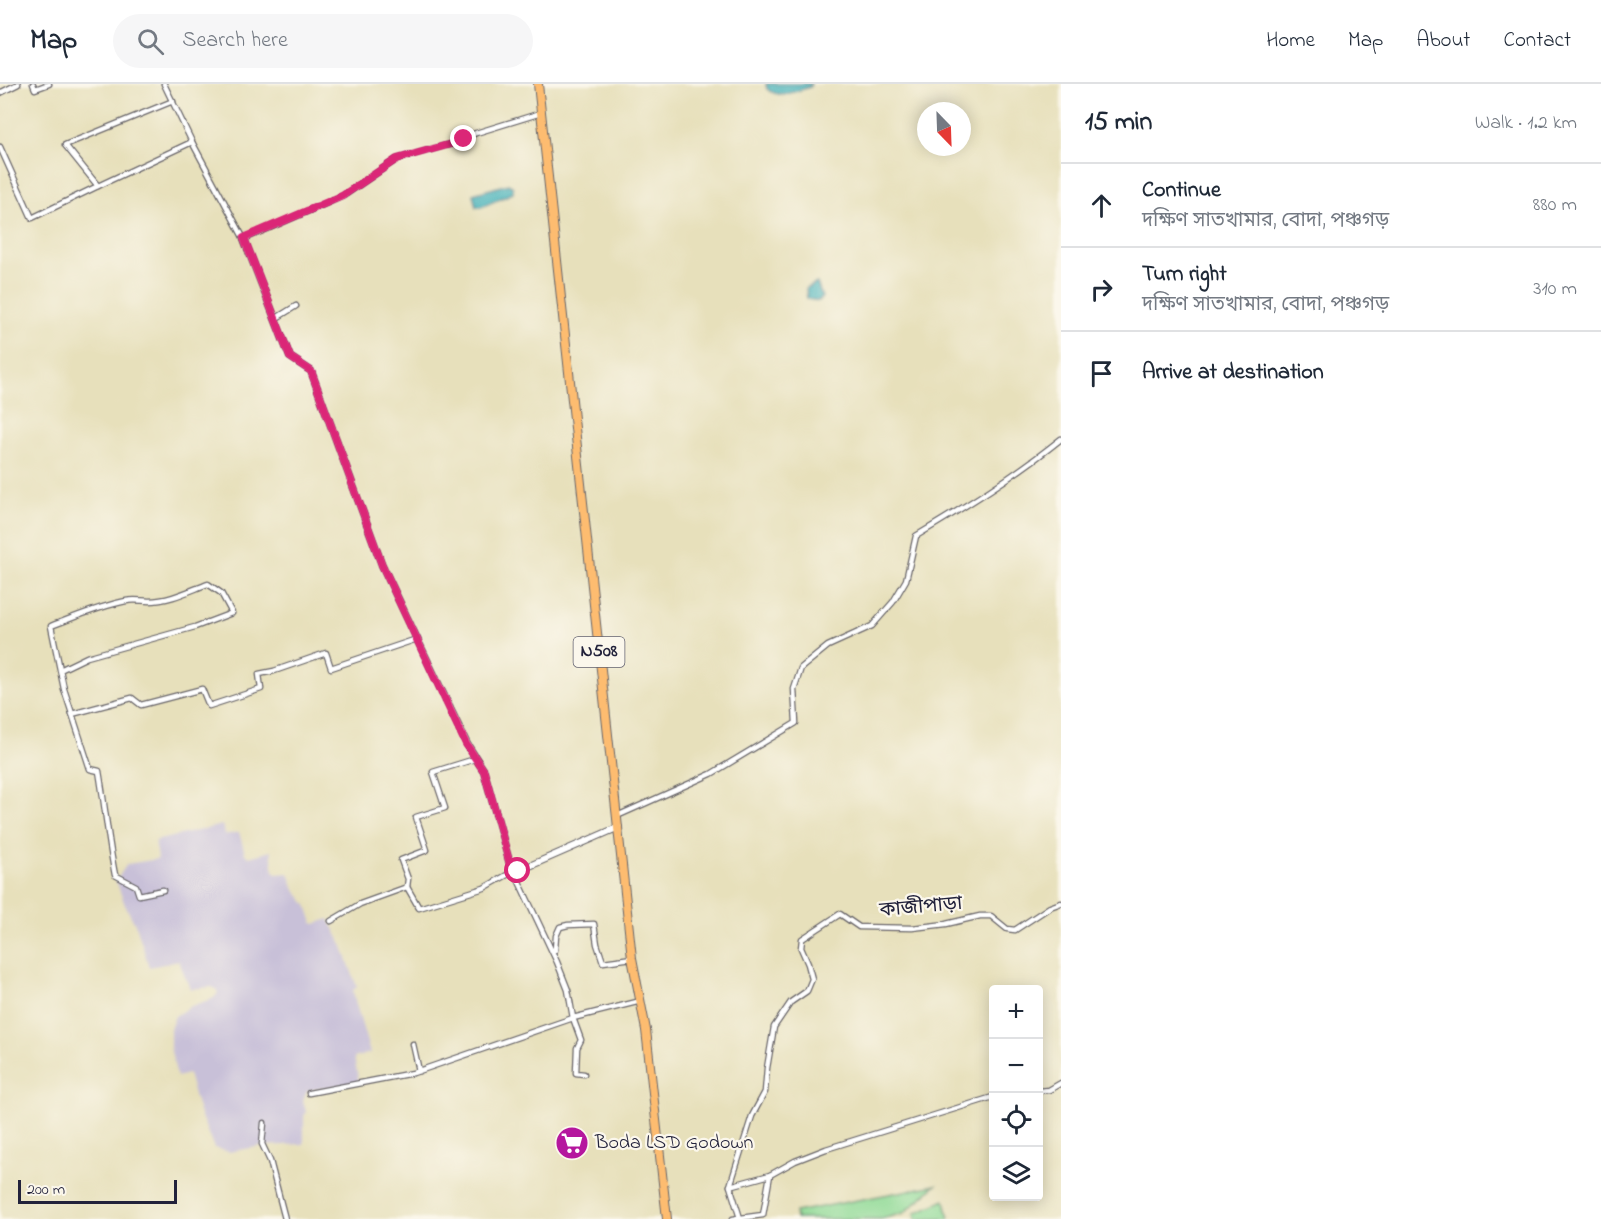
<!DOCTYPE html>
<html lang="en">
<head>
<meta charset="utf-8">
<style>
  :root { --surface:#fff; --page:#f6f6f7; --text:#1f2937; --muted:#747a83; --line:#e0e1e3 }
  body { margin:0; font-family:"Indie Flower","Noto Sans Bengali",sans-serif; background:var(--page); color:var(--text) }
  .controls { position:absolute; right:18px; bottom:18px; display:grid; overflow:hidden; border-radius:6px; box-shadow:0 3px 15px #0003 }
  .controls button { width:54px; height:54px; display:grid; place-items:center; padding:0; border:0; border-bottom:2px solid var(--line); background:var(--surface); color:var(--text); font:30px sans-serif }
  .compass { position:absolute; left:917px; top:18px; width:54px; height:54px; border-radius:50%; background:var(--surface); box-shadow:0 3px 15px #0003; rotate:157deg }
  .scale { position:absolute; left:18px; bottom:15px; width:159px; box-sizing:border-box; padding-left:6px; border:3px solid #22223b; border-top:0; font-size:16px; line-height:21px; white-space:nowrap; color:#22223b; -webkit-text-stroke:4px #fbf7ec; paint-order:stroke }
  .stop { position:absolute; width:18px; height:18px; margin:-14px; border:4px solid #db2777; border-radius:50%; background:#fff }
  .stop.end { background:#db2777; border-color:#fff; box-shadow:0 2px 6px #0008 }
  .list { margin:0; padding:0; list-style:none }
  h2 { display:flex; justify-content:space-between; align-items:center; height:78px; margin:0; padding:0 24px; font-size:26px }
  h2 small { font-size:20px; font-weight:400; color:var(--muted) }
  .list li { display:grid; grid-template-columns:39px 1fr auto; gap:18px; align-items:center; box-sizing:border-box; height:84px; padding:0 24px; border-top:2px solid var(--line) }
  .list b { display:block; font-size:22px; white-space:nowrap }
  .list p { margin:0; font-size:20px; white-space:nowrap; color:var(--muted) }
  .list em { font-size:20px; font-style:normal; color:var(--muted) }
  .icon { flex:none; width:33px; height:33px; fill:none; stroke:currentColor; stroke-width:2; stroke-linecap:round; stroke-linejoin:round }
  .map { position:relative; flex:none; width:1061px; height:1135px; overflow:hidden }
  header { display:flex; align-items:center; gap:36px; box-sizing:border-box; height:84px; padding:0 30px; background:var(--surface); border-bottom:2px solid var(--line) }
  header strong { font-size:28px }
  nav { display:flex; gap:33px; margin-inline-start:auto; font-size:21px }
  .search { width:420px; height:54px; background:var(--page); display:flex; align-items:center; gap:15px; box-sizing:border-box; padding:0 21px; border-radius:33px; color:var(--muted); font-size:22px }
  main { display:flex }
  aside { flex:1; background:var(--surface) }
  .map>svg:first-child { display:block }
</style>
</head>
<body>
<header>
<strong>Map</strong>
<div class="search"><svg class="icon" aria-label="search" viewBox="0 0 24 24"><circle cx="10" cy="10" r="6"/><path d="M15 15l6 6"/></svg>Search here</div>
<nav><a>Home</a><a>Map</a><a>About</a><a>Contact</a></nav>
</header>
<main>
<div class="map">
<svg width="1061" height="1135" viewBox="0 0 1061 1135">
  <rect width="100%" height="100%" fill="#fbf7ec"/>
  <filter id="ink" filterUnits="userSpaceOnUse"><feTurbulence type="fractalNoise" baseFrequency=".0167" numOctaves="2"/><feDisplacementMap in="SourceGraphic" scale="12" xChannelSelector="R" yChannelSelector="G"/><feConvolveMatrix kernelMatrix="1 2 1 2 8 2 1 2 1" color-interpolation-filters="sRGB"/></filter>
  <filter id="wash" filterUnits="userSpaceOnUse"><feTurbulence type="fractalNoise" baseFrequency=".008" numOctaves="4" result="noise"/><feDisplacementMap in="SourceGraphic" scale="24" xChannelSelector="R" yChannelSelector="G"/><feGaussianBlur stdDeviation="1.35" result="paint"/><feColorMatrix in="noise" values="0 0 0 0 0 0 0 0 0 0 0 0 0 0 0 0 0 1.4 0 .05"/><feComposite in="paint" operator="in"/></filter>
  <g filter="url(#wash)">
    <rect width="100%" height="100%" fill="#e7e0bb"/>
    <polygon fill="#c8c0d8" points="222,741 225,751 239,748 245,770 249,773 271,767 274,789 277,790 289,789 295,806 307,821 313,839 315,840 329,835 342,860 357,903 353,906 355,917 370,969 354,974 359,998 307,1007 303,1016 306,1028 304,1032 304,1060 262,1062 229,1068 214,1064 199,1028 188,990 177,993 170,963 170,945 175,932 189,923 214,914 218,909 216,905 212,903 190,905 179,877 149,883 137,844 125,821 116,797 127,780 158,775 155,757"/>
    <g fill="#90da96" stroke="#597e68" stroke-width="1.5">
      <polygon points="936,1101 904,1129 881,1135 796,1135 795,1128"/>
      <polygon points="945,1116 949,1135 916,1135 915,1129"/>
    </g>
    <g fill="#3badb6" stroke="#2e6878" stroke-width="1.5">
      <path d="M766,0H811L810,3C795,7 780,16 767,5Z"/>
      <polygon points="508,100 513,103 513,109 481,123 476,123 473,110"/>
      <polygon points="817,199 822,213 819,217 807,215 806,204"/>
    </g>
  </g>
  <g filter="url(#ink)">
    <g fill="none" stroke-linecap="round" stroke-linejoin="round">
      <g stroke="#676468" stroke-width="7">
        <g id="minor">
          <polyline points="33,0 35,5 49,0"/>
          <polyline points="164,0 192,58 244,155 343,112 397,75 451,60 476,49 541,29"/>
          <polyline points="0,9 18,0"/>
          <polyline points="173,17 65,61 98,102 192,58"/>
          <polyline points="0,63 32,134 98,102"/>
          <polyline points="275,235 296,222"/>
          <path d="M60,586L87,573L195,543L232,529L221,509L208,500C189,507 169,517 149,517C141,517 135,515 126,517C100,522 75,533 51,542L64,605L90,685L99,687C105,722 108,756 115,791L136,802L139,811L163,806"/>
          <polyline points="72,630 132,614 141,621 202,605 209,622 261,605 259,590 274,587 326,569 331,584 417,555"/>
          <path d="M617,732L711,690L796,639L794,605L801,584L828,562L872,542L893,518L906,496L916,452C966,422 1015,392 1061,355"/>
          <polyline points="407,803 408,795 401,776 427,766 416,733 445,724 433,688 475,675"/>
          <polyline points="331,837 360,820 407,803 419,824 484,804 514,787 557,878 568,906 573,934 641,917"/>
          <polyline points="555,866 556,852 560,843 568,841 594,840 597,860 603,878 632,874"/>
          <polyline points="413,960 419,987"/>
          <polyline points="1038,1007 1049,1006 1061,999"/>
          <polyline points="309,1009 413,989 573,934 581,956 577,964 576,989 584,990"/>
          <polyline points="264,1039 262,1060 270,1077 285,1135"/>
          <polyline points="770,1091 730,1102 752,1032 765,1008 767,984 774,943 791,918 807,907 812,895 808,880 801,864 802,855 840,830 859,843 912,844 946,840 980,832 991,832 1007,845 1015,846 1050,823 1061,819"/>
          <polyline points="730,1102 740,1134 737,1134"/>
          <polyline points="733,1135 763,1131 770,1091 795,1077 826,1065 993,1013"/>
        </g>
      </g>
      <g stroke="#676468" stroke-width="8">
        <polyline id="tertiary" points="244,155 290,273 311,287 382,481 467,660 484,687 511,784 514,787 518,787 619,743"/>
      </g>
      <g stroke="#676468" stroke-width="10">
        <polyline id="trunk" points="538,0 632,874 646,946 667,1135"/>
      </g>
      <use href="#minor" stroke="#fff" stroke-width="4.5"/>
      <use href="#tertiary" stroke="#fff" stroke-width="6"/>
      <use href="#trunk" stroke="#fdbc70" stroke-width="8"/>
    </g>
  </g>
  <g fill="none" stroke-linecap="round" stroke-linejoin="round" filter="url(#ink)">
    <polyline stroke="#db2777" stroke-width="8" points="464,55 451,60 397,75 342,112 244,154 290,273 311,287 382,481 466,660 484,687 511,784 514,787 518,787"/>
  </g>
  <defs>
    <g id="supermarket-disc" transform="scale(1.725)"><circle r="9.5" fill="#b5179e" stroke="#fbf7ec"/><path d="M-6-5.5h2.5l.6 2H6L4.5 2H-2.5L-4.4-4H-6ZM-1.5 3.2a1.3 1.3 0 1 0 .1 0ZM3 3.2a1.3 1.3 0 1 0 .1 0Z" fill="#fff"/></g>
  </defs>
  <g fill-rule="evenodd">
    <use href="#supermarket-disc" x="572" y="1059"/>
  </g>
  <g text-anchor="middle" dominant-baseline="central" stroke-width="4.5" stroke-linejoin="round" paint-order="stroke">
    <rect fill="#fbf7ec" stroke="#636270" stroke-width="1.5" x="573.5" y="553" width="51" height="30" rx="4.5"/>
    <g font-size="18" font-weight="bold" fill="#22223b">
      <text x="599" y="568">N508</text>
    </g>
    <g font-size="20" fill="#22223b" stroke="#fbf7ec">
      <text transform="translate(921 824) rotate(-5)">কাজীপাড়া</text>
    </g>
    <g font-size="20" fill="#22223b" stroke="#fbf7ec" text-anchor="start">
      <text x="595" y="1059">Boda LSD Godown</text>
    </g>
  </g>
</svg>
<div class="controls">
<button>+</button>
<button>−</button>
<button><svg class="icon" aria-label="locate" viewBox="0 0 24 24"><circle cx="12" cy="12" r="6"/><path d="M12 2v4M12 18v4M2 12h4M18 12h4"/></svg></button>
<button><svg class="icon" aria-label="layers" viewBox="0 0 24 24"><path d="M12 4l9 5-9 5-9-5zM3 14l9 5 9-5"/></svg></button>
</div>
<svg class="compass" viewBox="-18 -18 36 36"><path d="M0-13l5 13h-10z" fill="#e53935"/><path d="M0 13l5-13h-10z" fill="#747a83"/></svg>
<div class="scale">200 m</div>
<div class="stop" style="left:518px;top:787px"></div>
<div class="stop end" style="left:464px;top:55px"></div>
</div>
<aside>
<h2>15 min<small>Walk · 1.2 km</small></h2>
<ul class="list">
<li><svg class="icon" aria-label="ahead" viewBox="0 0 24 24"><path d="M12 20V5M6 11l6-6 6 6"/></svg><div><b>Continue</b><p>দক্ষিণ সাতখামার, বোদা, পঞ্চগড়</p></div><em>880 m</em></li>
<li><svg class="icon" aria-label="right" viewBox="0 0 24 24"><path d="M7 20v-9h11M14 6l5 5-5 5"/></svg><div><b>Turn right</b><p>দক্ষিণ সাতখামার, বোদা, পঞ্চগড়</p></div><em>310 m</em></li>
<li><svg class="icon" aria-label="arrive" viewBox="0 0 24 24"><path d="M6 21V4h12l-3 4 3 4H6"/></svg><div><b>Arrive at destination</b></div></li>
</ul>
</aside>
</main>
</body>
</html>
